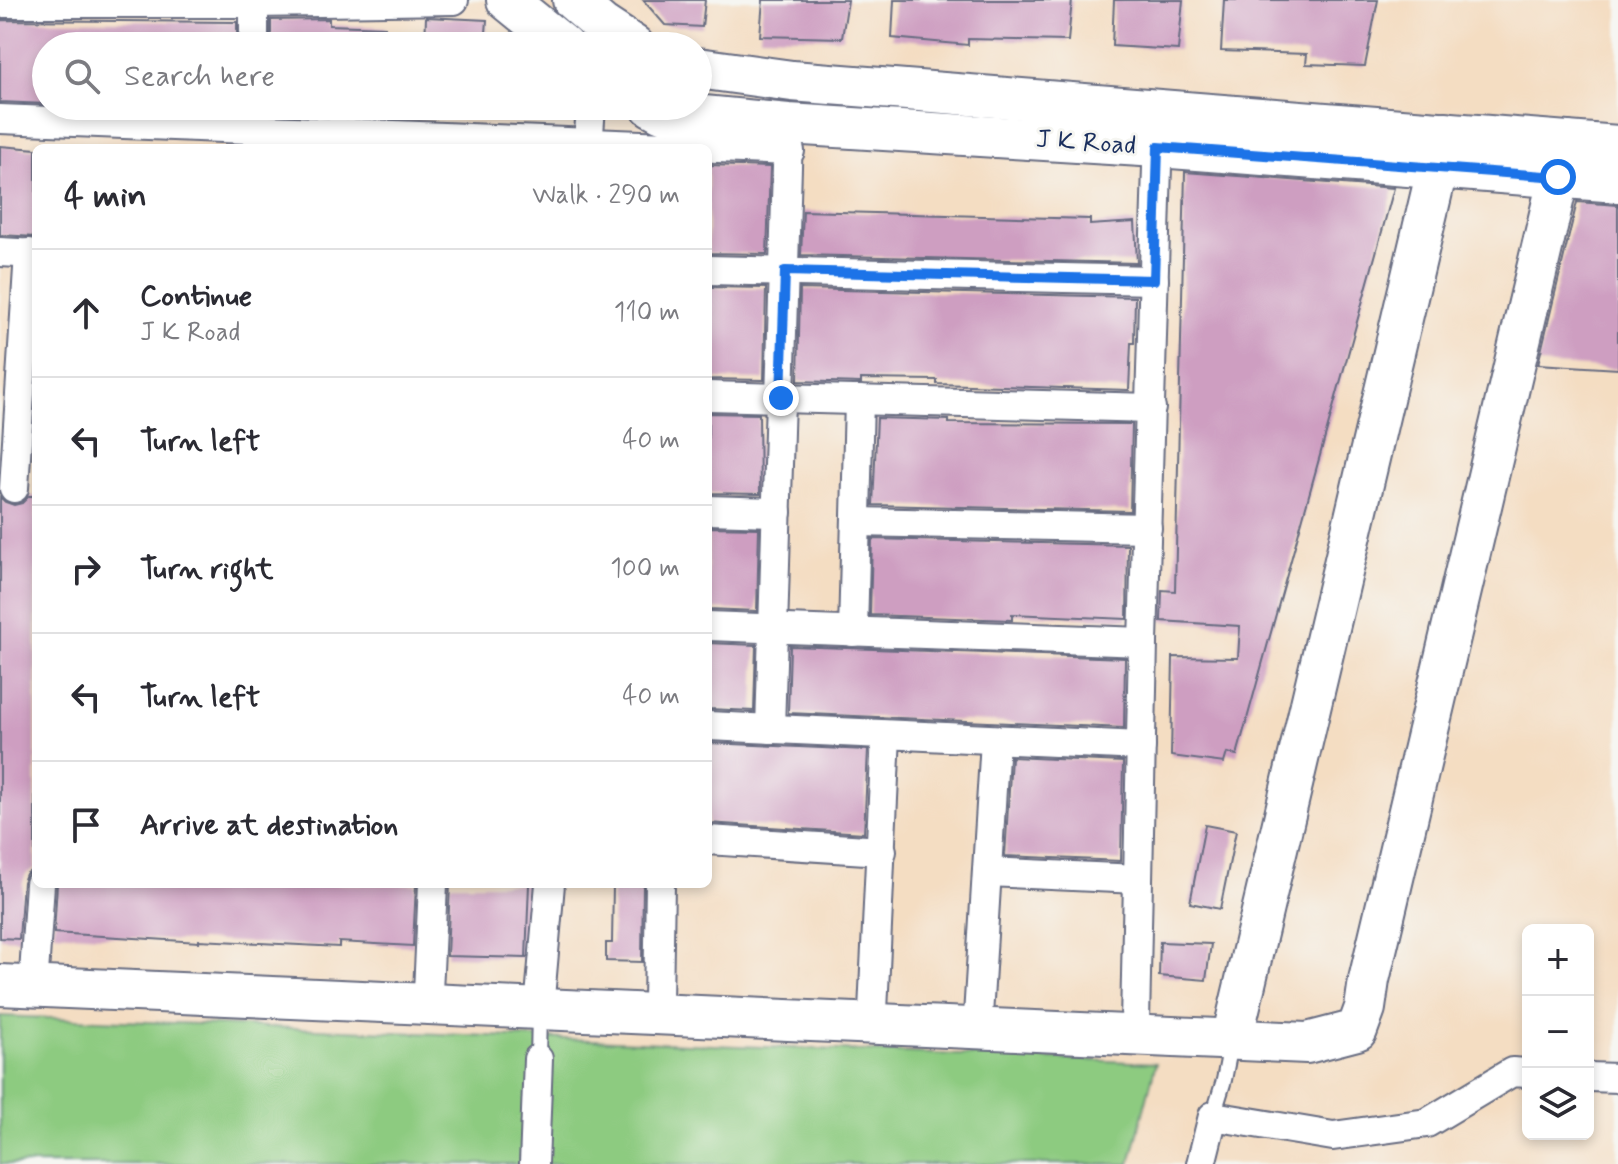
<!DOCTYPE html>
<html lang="en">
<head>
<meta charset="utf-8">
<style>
  :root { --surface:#fff; --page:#f2f2f3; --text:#2b2b33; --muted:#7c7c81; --line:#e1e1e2 }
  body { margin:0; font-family:Mynerve,sans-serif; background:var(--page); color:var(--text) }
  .controls { position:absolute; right:24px; bottom:24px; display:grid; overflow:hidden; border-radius:12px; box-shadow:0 4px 12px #0003 }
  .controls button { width:72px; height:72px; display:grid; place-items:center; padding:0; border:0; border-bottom:2px solid var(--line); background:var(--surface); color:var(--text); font:40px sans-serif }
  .stop { position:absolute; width:24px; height:24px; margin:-18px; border:6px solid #1a73e8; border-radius:50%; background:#fff }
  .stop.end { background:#1a73e8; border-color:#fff; box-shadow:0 2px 8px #0008 }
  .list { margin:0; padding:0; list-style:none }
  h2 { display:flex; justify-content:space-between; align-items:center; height:104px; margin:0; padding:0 32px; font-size:34px }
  h2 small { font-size:26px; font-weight:400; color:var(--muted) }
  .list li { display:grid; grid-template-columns:52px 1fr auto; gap:24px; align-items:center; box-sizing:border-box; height:128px; padding:0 32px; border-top:2px solid var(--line) }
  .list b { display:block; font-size:30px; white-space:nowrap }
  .list p { margin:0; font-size:26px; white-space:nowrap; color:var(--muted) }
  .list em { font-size:26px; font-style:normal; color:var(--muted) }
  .icon { flex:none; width:44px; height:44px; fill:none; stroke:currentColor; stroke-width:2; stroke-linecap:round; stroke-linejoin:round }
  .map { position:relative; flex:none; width:1618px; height:1164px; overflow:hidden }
  .search { position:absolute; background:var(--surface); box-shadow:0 4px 12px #0003; left:32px; top:32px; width:680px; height:88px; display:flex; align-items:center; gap:20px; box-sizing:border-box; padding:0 28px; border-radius:44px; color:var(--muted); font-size:30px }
  .panel { position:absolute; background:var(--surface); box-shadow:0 4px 12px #0003; left:32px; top:144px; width:680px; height:744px; border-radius:12px }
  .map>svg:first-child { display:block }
</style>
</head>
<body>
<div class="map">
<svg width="1618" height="1164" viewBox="0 0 1618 1164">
  <rect width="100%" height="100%" fill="#f6f6f2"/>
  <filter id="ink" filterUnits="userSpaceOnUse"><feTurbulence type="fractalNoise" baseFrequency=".0125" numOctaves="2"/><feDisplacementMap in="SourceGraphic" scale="16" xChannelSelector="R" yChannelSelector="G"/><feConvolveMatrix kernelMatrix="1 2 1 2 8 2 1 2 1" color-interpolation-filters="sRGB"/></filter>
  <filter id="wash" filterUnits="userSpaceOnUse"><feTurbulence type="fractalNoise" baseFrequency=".006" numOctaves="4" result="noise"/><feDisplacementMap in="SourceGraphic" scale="32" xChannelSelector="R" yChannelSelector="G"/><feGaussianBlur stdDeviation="1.8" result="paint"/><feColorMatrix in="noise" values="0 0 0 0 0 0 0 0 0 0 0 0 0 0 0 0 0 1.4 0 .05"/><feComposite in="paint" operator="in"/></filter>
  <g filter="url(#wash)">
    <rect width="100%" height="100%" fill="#f4ddc2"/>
    <polygon fill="#8dcb80" stroke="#547d6f" stroke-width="2" points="0,1016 1156,1063 1130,1164 0,1164"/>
    <g id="blocks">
      <g fill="#ce9ec1">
        <polygon points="643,0 705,0 702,27 665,25"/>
        <polygon points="763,0 848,0 842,38 760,36"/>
        <polygon points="894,0 1072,0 1068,41 968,39 968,45 892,38"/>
        <polygon points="1114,0 1183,0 1178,50 1112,46"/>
        <polygon points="1224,0 1378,0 1365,66 1306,64 1307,54 1221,51"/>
        <polygon points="426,17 487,20 485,46 425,46"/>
        <polygon points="329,19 329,25 385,27 384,46 271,46 271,20"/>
        <polygon points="0,20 237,22 237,46 46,46 46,104 0,102"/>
        <polygon points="0,146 36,149 36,237 0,235"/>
        <polygon points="708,165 770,167 767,254 708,253"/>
        <polygon points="1185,172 1394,188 1237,755 1227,753 1224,763 1171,756 1173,657 1238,658 1240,626 1161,621 1162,590 1175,591"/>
        <polygon points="1577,202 1618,205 1618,369 1538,364"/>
        <polygon points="803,211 1090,219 1090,225 1135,222 1137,263 801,255"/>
        <polygon points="708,287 766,288 764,380 708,379"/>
        <polygon points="800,289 1135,297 1134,343 1131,343 1129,390 937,384 937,380 861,379 861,383 798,381"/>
        <polygon points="708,413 759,414 760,494 708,493"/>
        <polygon points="877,418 949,420 949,423 1132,424 1130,511 873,505"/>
        <polygon points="29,496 36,496 35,868 26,874 23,882 19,939 0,938 0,497 5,502 14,505 22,503"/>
        <polygon points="708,527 759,528 757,611 708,609"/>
        <polygon points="872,539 1128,545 1127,619 1012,614 1012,620 870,615"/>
        <polygon points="708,643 756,645 754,711 708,709"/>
        <polygon points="790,646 1125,658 1124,728 788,713"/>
        <polygon points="708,743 868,750 864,833 708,823"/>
        <polygon points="1011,757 1123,762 1121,861 1005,856"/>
        <polygon points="1205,825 1236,831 1220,909 1190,903"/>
        <polygon points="57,884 416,884 413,946 339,942 339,947 199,940 199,942 54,933"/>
        <polygon points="450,884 529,884 526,958 447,956"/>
        <polygon points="613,884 643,884 642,962 606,961 606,943 612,943"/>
        <polygon points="1160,942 1211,944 1206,980 1159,976"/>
      </g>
    </g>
  </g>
  <g filter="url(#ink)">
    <use href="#blocks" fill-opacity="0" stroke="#676c81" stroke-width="2"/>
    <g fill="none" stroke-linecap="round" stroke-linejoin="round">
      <g stroke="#676c81" stroke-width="18">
        <g id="lane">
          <polyline points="538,1059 539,1012"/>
          <polyline points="1213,1116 1224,1080 1231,1044"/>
        </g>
      </g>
      <g stroke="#676c81" stroke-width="32">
        <g id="street">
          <polyline points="0,3 254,3 454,0"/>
          <polyline points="254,3 254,46"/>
          <polyline points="0,119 790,151"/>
          <polyline points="588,148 591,106"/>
          <polyline points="0,252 36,254"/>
          <polyline points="708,270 1154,280"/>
          <polyline points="708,396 1151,408"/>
          <polyline points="14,488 29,253"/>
          <polyline points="708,510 777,512"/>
          <polyline points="856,522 1147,528"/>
          <polyline points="708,626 1143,642"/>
          <polyline points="853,632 859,400"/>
          <polyline points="708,726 1141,746"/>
          <polyline points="770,729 788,134"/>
          <polyline points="708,840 882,851"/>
          <polyline points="987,872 1138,879"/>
          <polyline points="34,974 40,884"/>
          <polyline points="428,992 433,884"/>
          <polyline points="658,1002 660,884"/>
          <polyline points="539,1009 550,884"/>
          <polyline points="873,1011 886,735"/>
          <polyline points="978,1016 995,740"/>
          <polyline points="1135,1023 1143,642 1158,132"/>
          <polyline points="1588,1077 1618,1078"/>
          <polyline points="534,1164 538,1059"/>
          <polyline points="1201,1164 1213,1116 1333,1136 1427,1123 1512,1072 1528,1073"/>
        </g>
      </g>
      <g stroke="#676c81" stroke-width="44">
        <g id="secondary">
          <polyline points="507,0 564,46"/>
          <polyline points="573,0 602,25 634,46"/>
          <polyline points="698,68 792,81 1618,146"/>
          <polyline points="651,106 662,112 788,124 1158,147 1618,182"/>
          <polyline points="0,985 1307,1043 1357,1030 1365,1008 1369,980 1567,142"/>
          <polyline points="1232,1039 1446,132"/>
        </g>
      </g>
      <use href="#lane" stroke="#fff" stroke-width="14"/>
      <use href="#street" stroke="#fff" stroke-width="28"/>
      <use href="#secondary" stroke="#fff" stroke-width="40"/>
    </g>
  </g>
  <g fill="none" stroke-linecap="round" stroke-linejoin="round" filter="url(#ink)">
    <polyline stroke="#1a73e8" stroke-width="10" points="781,398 785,271 1154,280 1158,147 1558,177"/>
  </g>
  <g text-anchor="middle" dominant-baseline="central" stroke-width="6" stroke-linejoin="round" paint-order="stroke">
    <g font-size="26" fill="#1b2f5e" stroke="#f6f6f2">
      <text transform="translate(1086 143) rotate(4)">J K Road</text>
    </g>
  </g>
</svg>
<div class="controls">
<button>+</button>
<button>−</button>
<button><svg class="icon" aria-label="layers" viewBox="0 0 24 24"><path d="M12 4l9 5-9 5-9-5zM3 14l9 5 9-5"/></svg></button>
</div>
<div class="stop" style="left:1558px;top:177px"></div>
<div class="stop end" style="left:781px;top:398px"></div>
<div class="search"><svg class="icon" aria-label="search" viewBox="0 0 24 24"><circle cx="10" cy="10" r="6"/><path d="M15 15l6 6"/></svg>Search here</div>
<section class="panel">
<h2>4 min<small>Walk · 290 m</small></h2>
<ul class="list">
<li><svg class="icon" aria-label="ahead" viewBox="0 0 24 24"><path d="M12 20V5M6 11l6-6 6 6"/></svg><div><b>Continue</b><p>J K Road</p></div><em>110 m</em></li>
<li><svg class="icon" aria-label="left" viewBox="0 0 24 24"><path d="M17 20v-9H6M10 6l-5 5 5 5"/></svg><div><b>Turn left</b></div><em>40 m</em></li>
<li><svg class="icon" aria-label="right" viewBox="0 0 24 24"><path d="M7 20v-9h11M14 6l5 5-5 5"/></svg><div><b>Turn right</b></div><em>100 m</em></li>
<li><svg class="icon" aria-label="left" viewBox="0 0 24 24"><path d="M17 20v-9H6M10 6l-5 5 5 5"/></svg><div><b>Turn left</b></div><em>40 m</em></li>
<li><svg class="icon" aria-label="arrive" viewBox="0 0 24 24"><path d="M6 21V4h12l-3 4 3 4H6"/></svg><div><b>Arrive at destination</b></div></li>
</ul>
</section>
</div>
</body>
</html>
